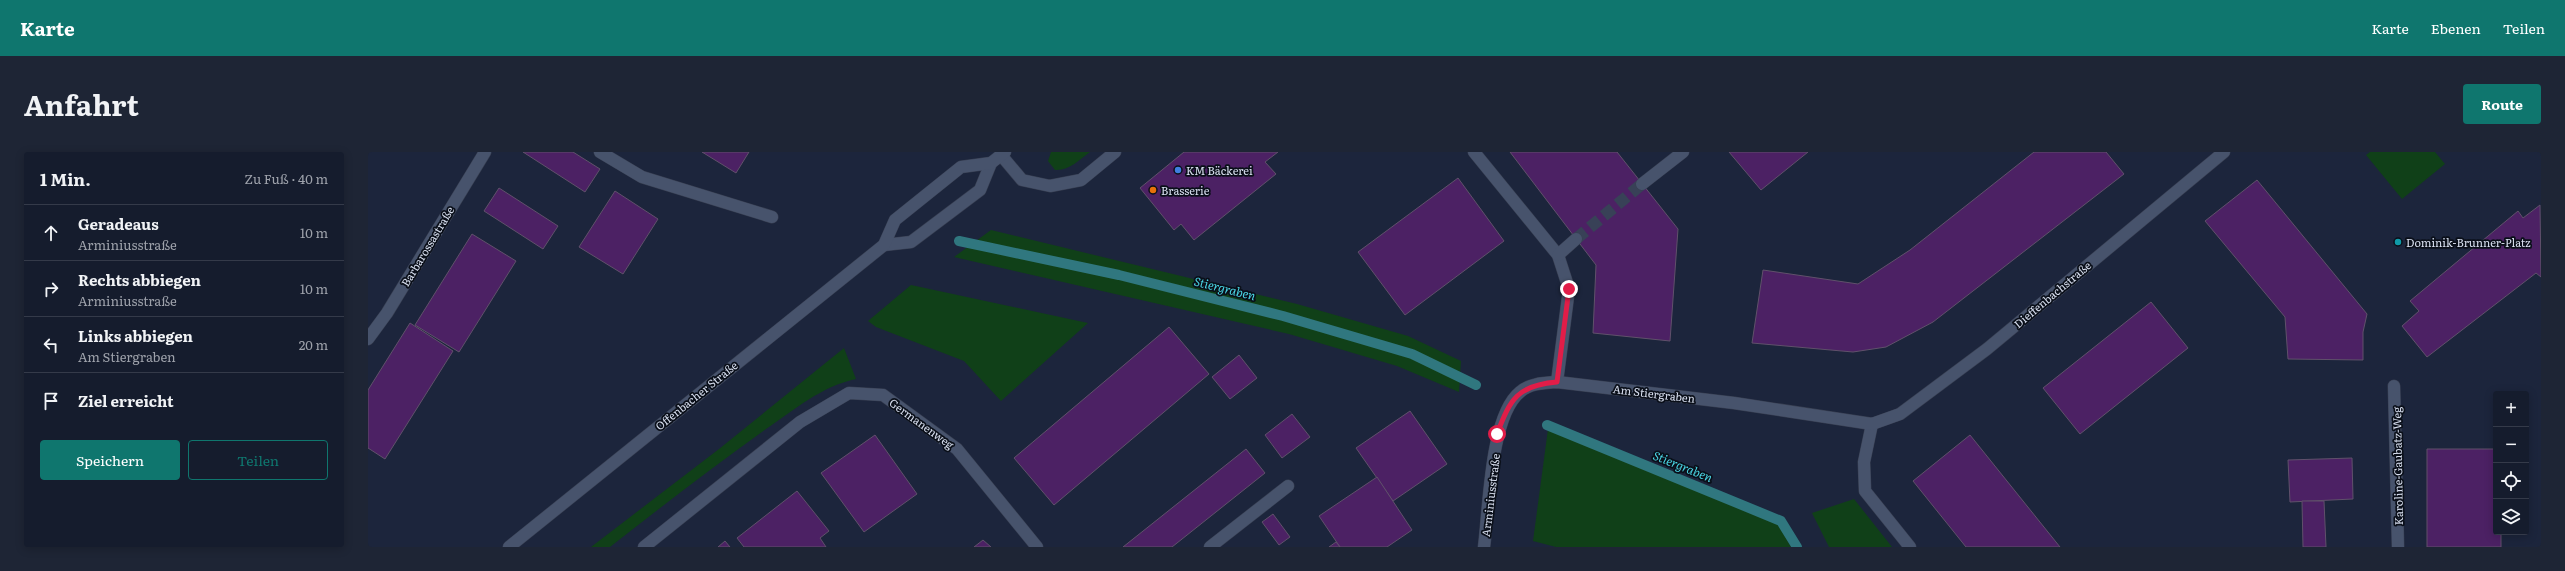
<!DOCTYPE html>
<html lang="de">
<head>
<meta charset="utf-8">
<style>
  :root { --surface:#151c2d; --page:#1e2535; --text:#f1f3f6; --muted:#9da1aa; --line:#343a49; --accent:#0f766e }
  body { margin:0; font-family:Literata,serif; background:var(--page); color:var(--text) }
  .controls { position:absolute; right:12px; bottom:12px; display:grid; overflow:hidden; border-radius:4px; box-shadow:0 2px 10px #0003 }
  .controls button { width:36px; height:36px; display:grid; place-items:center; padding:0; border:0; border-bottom:1px solid var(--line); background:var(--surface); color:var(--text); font:20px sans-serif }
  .stop { position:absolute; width:12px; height:12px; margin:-9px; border:3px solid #e11d48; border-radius:50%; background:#fff }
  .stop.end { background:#e11d48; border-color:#fff; box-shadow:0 1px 4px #0008 }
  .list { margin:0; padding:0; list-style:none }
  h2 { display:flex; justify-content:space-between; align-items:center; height:52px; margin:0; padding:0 16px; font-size:17px }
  h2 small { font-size:13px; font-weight:400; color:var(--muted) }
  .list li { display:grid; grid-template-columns:26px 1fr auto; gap:12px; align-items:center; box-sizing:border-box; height:56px; padding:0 16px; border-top:1px solid var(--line) }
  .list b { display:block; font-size:15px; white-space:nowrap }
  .list p { margin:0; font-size:13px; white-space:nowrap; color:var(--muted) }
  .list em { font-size:13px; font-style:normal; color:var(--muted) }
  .actions { display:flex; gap:8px; padding:12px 16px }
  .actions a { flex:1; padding:9px 0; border:1px solid var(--accent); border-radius:4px; text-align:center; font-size:14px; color:var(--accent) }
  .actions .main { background:var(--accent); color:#fff }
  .icon { flex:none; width:22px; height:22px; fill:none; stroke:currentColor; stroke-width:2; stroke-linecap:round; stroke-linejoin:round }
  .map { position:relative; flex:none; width:2173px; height:395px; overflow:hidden; border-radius:4px }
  header { display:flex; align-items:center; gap:24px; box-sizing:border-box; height:56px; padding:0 20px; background:var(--accent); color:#fff }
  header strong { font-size:19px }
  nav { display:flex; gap:22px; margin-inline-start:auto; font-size:14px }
  .intro { display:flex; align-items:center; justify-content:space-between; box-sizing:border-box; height:96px; padding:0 24px }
  h1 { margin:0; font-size:28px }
  .button { padding:10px 18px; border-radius:4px; background:var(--accent); color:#fff; font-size:14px; font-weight:700 }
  main { display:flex; gap:24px; padding:0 24px }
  aside { flex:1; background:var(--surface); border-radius:4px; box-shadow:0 2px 10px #0003 }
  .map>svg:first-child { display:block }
</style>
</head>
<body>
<header>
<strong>Karte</strong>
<nav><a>Karte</a><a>Ebenen</a><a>Teilen</a></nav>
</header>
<div class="intro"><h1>Anfahrt</h1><a class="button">Route</a></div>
<main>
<aside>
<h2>1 Min.<small>Zu Fuß · 40 m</small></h2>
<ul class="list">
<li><svg class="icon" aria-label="ahead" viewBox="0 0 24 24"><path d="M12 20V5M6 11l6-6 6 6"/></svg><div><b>Geradeaus</b><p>Arminiusstraße</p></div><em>10 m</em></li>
<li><svg class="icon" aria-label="right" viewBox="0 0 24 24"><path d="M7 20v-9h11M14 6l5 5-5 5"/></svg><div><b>Rechts abbiegen</b><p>Arminiusstraße</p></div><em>10 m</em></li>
<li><svg class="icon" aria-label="left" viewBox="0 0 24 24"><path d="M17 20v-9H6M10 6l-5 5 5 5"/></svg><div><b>Links abbiegen</b><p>Am Stiergraben</p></div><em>20 m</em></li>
<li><svg class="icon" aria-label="arrive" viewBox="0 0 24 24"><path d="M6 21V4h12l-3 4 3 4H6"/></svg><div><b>Ziel erreicht</b></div></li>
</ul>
<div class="actions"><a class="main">Speichern</a><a>Teilen</a></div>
</aside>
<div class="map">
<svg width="2173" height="395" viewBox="0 0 2173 395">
  <rect width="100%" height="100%" fill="#1c253c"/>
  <g fill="#104018">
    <path d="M683,0H722C711,8 701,19 687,18L680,9Z"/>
    <polygon points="2002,0 2067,0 2077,12 2034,47 1998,3"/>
    <polygon points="623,78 929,152 1040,184 1093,209 1091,240 1029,214 921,182 586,105"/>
    <polygon points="543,133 720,171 633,249 596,209 508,175 500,169"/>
    <path d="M476,196L488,227C454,234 426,258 398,277C345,315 293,355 242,395H223L351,297Z"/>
    <polygon points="1180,277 1410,372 1423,395 1188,395 1165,389"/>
    <polygon points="1486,347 1524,395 1461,395 1444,361"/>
  </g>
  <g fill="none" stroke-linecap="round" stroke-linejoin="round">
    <g stroke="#30777f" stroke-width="10">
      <polyline points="591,89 751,123 915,164 1044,202 1108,233"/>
      <polyline points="1179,273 1413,369 1429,395"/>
    </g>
  </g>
  <g fill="#4c2164" stroke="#60516b">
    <polygon points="155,0 205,0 232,17 217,40"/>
    <polygon points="334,0 381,0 368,21"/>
    <polygon points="816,0 910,0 897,10 908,22 826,88 813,72 806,78 772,36"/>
    <polygon points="1142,0 1249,0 1310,77 1302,189 1225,181 1228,113"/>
    <polygon points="1361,0 1440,0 1393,38"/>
    <polygon points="1666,0 1738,0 1756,22 1565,170 1518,195 1485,200 1384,191 1395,118 1490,132 1542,98"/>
    <polygon points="1090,26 1136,89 1037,163 990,100"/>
    <polygon points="1889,28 1999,162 1995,180 1995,208 1920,207 1917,165 1837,69"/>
    <polygon points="131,36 190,74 175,97 116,59"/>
    <polygon points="247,39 290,67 255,122 211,95"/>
    <polygon points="2172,53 2173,125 2168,121 2059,205 2034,174 2051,159 2042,149 2150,59 2155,66"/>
    <polygon points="104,82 148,109 91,200 47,173"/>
    <polygon points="1783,150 1820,196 1712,282 1675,236"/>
    <polygon points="42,171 85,199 17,307 0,296 0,238"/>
    <polygon points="801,175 841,222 686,353 646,306"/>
    <polygon points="871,203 889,226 862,247 844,225"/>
    <polygon points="1042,259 1079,312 1025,349 988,296"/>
    <polygon points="924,262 942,285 914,306 897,283"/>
    <polygon points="507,283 549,342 496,380 453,321"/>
    <polygon points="1602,283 1692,395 1598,395 1545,329"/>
    <polygon points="878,297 897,321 804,395 755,395"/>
    <polygon points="2059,297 2128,297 2128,380 2133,380 2133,395 2059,395"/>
    <polygon points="1984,306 1985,347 1922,350 1920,308"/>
    <polygon points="1009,325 1044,378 1019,395 972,395 951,364"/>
    <polygon points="429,339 461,379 452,386 458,395 376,395 369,386"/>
    <polygon points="1934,349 1956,349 1958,395 1935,395"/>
    <polygon points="905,362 922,385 911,393 894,370"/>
    <polygon points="615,388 623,395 606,395"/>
    <polygon points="357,389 362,395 350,395"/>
    <polygon points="968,390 972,395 961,395"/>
  </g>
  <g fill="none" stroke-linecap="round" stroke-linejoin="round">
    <polyline stroke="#384157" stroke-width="12" stroke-dasharray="12 6" stroke-linecap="butt" points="1208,87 1274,32"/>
    <g stroke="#394053" stroke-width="13">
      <g id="minor">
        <polyline points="232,0 274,25 404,65"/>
        <polyline points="1106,0 1190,103 1201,137 1189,230"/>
        <polyline points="633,3 654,28 682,34 713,28 747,0"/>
        <polyline points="1274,32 1315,0"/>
        <polyline points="1190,103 1208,87"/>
        <polyline points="0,187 19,161 117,0"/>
        <polyline points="2026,234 2030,395"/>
        <polyline points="1504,272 1496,310 1497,339 1542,395"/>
        <polyline points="276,395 432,270 481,241 515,243 589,297 669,395"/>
        <polyline points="842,395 920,334"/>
        <path d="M1116,395C1121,357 1122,264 1152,240C1162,231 1177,231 1189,230L1366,251L1504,272L1532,262L1619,197L1856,0"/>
      </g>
    </g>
    <g stroke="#394053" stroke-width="13">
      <g id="secondary">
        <polyline points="516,93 543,90 612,38 623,11"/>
        <polyline points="141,395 516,93 527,68 593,15 623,11 637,0"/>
      </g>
    </g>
    <use href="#minor" stroke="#47536c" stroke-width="12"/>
    <use href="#secondary" stroke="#47536c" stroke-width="12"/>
  </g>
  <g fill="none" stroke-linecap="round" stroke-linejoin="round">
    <path stroke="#e11d48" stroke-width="5" d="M1129,282C1142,247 1150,233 1189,230L1201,137"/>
  </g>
  <circle fill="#3f7fe0" stroke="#0a0f19" stroke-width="1.5" cx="810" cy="18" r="4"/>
  <circle fill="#e8710a" stroke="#0a0f19" stroke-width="1.5" cx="785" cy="38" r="4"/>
  <circle fill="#0f9aa8" stroke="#0a0f19" stroke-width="1.5" cx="2030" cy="90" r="4"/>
  <g text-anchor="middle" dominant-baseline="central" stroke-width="3.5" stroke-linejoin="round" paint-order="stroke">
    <g font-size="11" fill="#d9e0f0" stroke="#0a0f19" text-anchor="start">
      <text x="818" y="18">KM Bäckerei</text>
      <text x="793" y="38">Brasserie</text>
      <text x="2038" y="90">Dominik-Brunner-Platz</text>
    </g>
    <g font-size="11" fill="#d9e0f0" stroke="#0a0f19">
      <text transform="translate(59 94) rotate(-59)">Barbarossastraße</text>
      <text transform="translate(1684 142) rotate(-40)">Dieffenbachstraße</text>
      <text transform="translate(1286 241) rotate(7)">Am Stiergraben</text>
      <text transform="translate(328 243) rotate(-39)">Offenbacher Straße</text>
      <text transform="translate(554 271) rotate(36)">Germanenweg</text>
      <text transform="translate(2029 314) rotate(-91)">Karoline-Gaubatz-Weg</text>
      <text transform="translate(1122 343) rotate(-83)">Arminiusstraße</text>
    </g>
    <g font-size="12" font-style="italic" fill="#4ad5e4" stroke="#0a0f19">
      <text transform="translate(857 136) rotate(14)">Stiergraben</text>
      <text transform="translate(1315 314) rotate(22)">Stiergraben</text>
    </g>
  </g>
</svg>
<div class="controls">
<button>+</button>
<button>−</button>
<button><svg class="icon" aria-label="locate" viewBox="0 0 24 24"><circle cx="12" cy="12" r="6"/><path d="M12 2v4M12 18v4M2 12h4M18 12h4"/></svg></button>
<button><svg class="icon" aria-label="layers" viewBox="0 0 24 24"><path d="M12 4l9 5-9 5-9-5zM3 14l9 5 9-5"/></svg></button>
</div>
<div class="stop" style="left:1129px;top:282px"></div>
<div class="stop end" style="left:1201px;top:137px"></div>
</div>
</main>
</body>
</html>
